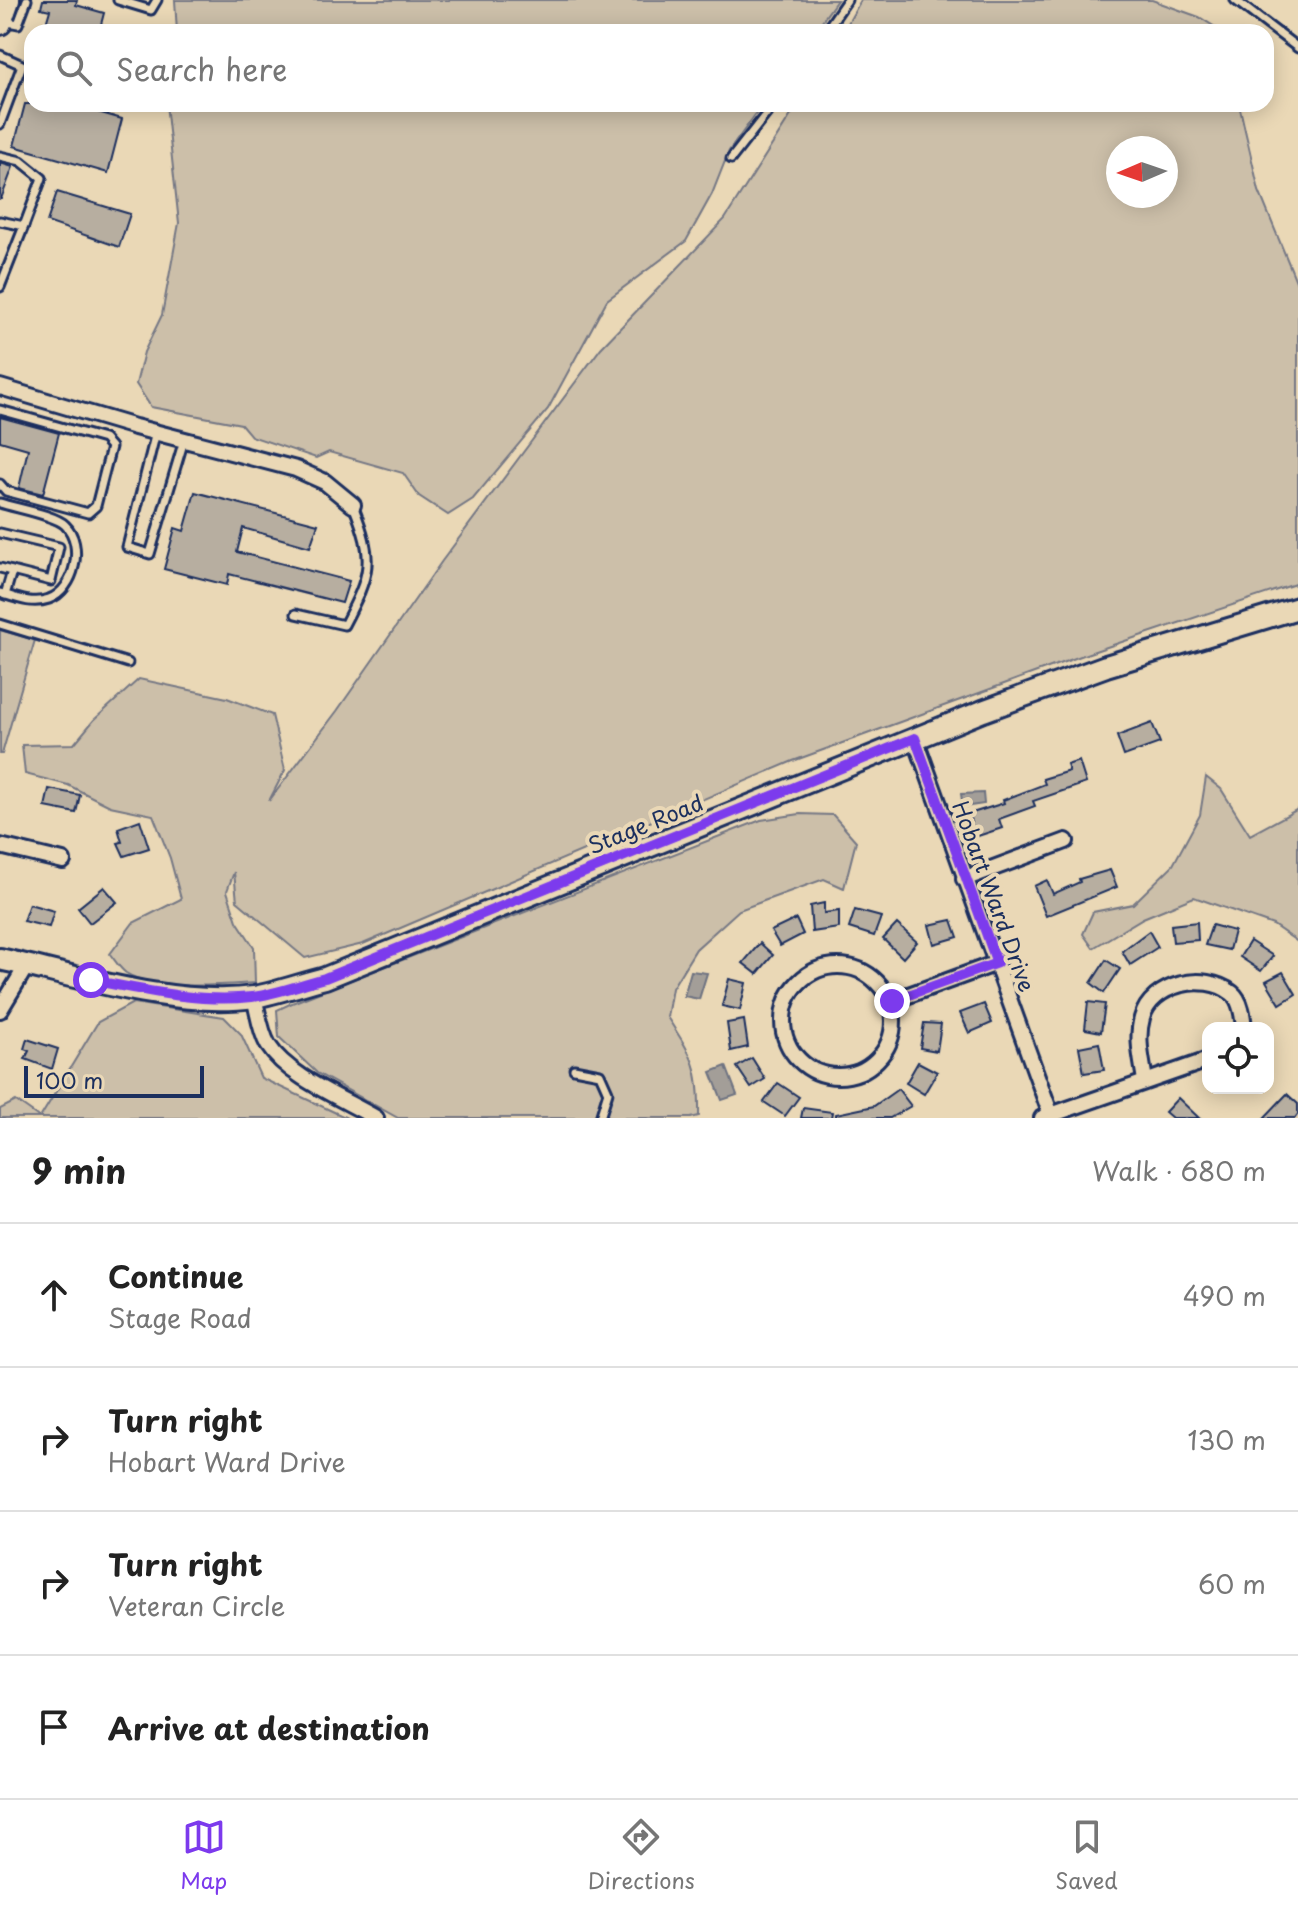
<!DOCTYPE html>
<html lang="en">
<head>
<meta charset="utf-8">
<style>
  :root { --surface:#fff; --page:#f2f2f2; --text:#222; --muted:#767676; --line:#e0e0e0; --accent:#7c3aed }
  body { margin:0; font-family:"Playpen Sans",sans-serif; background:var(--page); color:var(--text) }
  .controls { position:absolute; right:24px; bottom:24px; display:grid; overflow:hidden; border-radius:16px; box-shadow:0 4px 20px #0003 }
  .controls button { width:72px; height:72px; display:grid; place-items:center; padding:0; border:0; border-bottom:2px solid var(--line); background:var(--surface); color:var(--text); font:40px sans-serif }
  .compass { position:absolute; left:1106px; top:136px; width:72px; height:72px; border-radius:50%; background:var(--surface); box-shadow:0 4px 20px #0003; rotate:268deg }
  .scale { position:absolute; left:24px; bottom:20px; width:180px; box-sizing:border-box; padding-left:8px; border:4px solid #1b2f5e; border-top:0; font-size:22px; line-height:28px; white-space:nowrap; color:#1b2f5e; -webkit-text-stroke:6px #ead8b6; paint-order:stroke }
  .stop { position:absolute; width:24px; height:24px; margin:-18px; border:6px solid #7c3aed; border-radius:50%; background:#fff }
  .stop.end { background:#7c3aed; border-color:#fff; box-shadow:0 2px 8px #0008 }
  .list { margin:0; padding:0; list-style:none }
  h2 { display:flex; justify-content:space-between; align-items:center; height:104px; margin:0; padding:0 32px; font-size:34px }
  h2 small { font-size:26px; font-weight:400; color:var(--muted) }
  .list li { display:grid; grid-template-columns:52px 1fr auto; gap:24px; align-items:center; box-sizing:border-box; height:144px; padding:0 32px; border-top:2px solid var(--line) }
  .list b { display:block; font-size:30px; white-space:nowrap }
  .list p { margin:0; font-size:26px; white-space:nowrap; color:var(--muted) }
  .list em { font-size:26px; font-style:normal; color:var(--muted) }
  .icon { flex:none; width:44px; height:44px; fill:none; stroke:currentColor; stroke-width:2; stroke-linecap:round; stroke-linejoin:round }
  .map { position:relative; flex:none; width:1298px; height:1118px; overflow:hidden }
  .search { position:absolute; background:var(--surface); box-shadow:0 4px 20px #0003; left:24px; right:24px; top:24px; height:88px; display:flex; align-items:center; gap:20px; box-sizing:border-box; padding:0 28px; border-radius:24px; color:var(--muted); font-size:30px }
  .sheet { height:680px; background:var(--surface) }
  nav { display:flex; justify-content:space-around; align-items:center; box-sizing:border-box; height:112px; border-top:2px solid var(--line); background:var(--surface); font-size:22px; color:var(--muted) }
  nav a { display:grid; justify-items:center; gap:4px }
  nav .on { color:var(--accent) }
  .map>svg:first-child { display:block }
</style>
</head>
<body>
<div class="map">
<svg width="1298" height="1118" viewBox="0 0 1298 1118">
  <rect width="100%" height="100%" fill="#ead8b6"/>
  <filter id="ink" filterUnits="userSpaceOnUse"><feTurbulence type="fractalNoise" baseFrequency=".0125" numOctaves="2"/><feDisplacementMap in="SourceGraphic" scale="16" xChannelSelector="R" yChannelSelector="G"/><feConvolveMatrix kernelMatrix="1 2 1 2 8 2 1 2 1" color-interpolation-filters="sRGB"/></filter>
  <g filter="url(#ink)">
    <g fill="#ccbfa9" stroke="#747784" stroke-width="2" fill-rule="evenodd">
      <polygon points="175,0 837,0 814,32 177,32"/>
      <polygon points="861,0 1152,0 1199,17 1223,32 843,32"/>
      <polygon points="166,104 763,104 729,151 712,194 686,241 607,300 548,409 473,499 448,515 419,496 403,473 329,452 316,458 251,436 241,424 151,407 136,384 144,352 162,315 179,223"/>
      <path d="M798,104H1239L1259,191L1298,286V583L1089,653L793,761L363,944L305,958L237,901L234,872L227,891L237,921L254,947L255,983C222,985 155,991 126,973C120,969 114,959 110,954L133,923L181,899L170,858L153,815L110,806L68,785L25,774L22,745L74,744L94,720L139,679L227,698L272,715L285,770L269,801L337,711L442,561L601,348L725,219ZM1118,148H1166V196H1118Z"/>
      <polygon points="0,630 35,640 2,754 0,754"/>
      <polygon points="1206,777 1221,789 1250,835 1298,809 1298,942 1273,925 1194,897 1143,918 1093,948 1083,934 1093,912 1133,904 1173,865 1200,815"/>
      <path d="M800,814L833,815L856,841L844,888L824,879L739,910L696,949L672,988L667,1017C693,1057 700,1067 699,1116L691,1118H398L317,1073L279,1037L277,1010L292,1003L761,820Z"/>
      <polygon points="133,1003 224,1017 241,1034 261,1078 347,1118 40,1118 98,1022"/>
      <polygon points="16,1101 40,1118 0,1118 0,1109"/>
    </g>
    <g fill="#a39e98" stroke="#6d7281" stroke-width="2">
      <polygon points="983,793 984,804 963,807 961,794"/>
      <polygon points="691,971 707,973 699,999 684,996"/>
      <polygon points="726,1066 737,1095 722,1100 711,1072"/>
    </g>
    <g fill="#b7aea0" stroke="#1b2f5e" stroke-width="2">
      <polygon points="43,0 77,0 76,5 104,13 99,32 63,32 45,27 50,10 41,8"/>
      <polygon points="25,104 70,104 122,119 108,173 14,146"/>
      <polygon points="0,163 13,167 1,199 0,199"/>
      <polygon points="57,192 130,214 119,247 47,222"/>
      <polygon points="0,417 59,433 43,494 19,488 28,449 0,441"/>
      <polygon points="195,492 318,524 310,547 243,528 237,552 349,581 342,603 229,574 227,585 164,569 175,528 184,531"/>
      <polygon points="1152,723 1160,743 1124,756 1117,736"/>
      <polygon points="1079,761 1086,783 1033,801 1035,806 999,819 1002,828 975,837 969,814 1004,803 1003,800 1045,784 1043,779 1069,771 1067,765"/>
      <polygon points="49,789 80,795 76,813 45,807"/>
      <polygon points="140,820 149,848 124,856 118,843 122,842 118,828"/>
      <polygon points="1110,870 1117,887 1046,916 1034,886 1047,880 1053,894 1080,882 1079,879"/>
      <polygon points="104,887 117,902 90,923 78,908"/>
      <polygon points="824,903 824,913 839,911 839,928 812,932 810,906"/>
      <polygon points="29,904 54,911 49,927 23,921"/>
      <polygon points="855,910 881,917 874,936 849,928"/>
      <polygon points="796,919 803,934 780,946 771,931"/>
      <polygon points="952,920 958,937 934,944 929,925"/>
      <polygon points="1197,922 1198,940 1173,942 1171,925"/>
      <polygon points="897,924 917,942 903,958 883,939"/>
      <polygon points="1212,925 1234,931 1229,950 1205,945"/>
      <polygon points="1149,931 1158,947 1130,965 1122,951"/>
      <polygon points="1250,941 1273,956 1261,971 1240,957"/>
      <polygon points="760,943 773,955 757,974 743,963"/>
      <polygon points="1106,960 1120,969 1104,993 1091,983"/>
      <polygon points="1283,972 1296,994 1280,1004 1266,981"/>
      <polygon points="729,979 746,983 740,1010 722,1006"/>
      <polygon points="1088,1002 1105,1004 1101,1032 1085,1029"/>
      <polygon points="984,1004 992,1023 969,1033 960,1013"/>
      <polygon points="744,1020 748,1047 731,1051 727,1023"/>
      <polygon points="924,1023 941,1024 937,1051 920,1048"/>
      <polygon points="27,1039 58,1049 52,1069 25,1059 29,1051 24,1049"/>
      <polygon points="1099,1043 1104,1070 1084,1073 1079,1047"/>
      <polygon points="752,1058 765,1079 751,1088 737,1067"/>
      <polygon points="918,1062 937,1072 924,1094 906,1083"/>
      <polygon points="778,1083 799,1097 785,1116 764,1102"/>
      <polygon points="898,1089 911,1106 890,1118 836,1118 836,1114 874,1106"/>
      <polygon points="1287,1094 1298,1104 1298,1114 1295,1118 1264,1118"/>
      <polygon points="1178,1098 1199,1118 1172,1118 1165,1112"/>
      <polygon points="803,1108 832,1112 831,1118 801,1118"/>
    </g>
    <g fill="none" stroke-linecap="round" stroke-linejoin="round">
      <g stroke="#1b2f5e" stroke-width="13">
        <g id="lane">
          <polyline points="118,0 151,10 157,0"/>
          <polyline points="1235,0 1298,48"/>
          <polyline points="3,21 18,24 27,0"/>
          <polyline points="825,32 847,0"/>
          <polyline points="0,55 22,65 0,124"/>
          <polyline points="0,156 21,161 42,178 24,226 0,221"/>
          <polyline points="731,159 774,104"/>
          <polyline points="0,287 24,226"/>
          <polyline points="0,410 104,439 111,447 96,506 88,513 6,491 0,484"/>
          <polyline points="156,432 127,547 150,554 184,440"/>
          <path d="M0,503C15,508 55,515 65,525C85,544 75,590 49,599C32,605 16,598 0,593"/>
          <polyline points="0,533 59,547 51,581 0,568"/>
          <polyline points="5,595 12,571"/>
          <path d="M296,614L344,625C371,573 375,561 353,505"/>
          <polyline points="0,624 128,663"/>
          <polyline points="574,1069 600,1074 608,1092 600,1118"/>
        </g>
      </g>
      <g stroke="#1b2f5e" stroke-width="20">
        <g id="street">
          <polyline points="0,387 135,427 296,469 325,482 353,505"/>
          <polyline points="915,738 1051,1115"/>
          <polyline points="0,846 63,861"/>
          <polyline points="964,879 1066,841"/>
          <circle cx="838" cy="1021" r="55"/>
          <path d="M254,997C258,1012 260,1031 268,1045C288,1077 344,1099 376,1118"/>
          <polyline points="892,1001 997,963"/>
          <polyline points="0,1010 27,965"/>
          <path d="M1145,1081C1142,1060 1136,1039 1142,1018C1151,984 1204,971 1232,993C1241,1000 1243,1017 1244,1028"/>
          <polyline points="1042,1118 1208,1060"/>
        </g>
      </g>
      <g stroke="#1b2f5e" stroke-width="26">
        <path id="secondary" d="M0,959C76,976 176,1008 254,997C277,993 301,984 325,978L983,711L1106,666L1298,608"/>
      </g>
      <g stroke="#1b2f5e" stroke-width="28">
        <polyline id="primary" points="0,23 8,0"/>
      </g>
      <use href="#lane" stroke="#ead8b6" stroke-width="7"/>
      <use href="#street" stroke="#ead8b6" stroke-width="14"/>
      <use href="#secondary" stroke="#ead8b6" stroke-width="20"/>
      <use href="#primary" stroke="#ead8b6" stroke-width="22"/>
    </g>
  </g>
  <g fill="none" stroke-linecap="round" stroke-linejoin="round" filter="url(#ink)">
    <path stroke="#7c3aed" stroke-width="10" d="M91,980C143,990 198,1003 252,997C276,994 301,984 325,978L915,738L997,963L892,1001"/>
  </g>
  <g text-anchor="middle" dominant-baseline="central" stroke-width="8" stroke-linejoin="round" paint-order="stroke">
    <g font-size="22" fill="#1b2f5e" stroke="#ead8b6">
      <text transform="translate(645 823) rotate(-22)">Stage Road</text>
      <text transform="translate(995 896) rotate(70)">Hobart Ward Drive</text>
    </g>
  </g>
</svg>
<div class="controls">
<button><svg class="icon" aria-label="locate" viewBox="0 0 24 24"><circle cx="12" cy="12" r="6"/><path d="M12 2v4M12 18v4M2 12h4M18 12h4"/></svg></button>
</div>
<svg class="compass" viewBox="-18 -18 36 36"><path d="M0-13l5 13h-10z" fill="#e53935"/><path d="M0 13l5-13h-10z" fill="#767676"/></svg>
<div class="scale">100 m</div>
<div class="stop" style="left:91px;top:980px"></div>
<div class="stop end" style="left:892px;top:1001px"></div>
<div class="search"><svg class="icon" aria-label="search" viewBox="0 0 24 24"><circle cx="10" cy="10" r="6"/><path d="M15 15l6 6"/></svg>Search here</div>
</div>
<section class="sheet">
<h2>9 min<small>Walk · 680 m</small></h2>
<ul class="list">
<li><svg class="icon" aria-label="ahead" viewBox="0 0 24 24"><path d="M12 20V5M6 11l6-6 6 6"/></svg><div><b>Continue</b><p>Stage Road</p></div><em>490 m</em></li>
<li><svg class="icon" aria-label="right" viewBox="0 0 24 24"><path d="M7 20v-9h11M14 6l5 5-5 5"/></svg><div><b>Turn right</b><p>Hobart Ward Drive</p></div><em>130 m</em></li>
<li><svg class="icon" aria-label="right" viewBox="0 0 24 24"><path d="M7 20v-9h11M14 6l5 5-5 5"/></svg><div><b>Turn right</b><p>Veteran Circle</p></div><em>60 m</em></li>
<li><svg class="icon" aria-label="arrive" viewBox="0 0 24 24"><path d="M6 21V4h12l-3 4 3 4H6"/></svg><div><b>Arrive at destination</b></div></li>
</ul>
</section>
<nav>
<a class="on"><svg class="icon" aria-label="map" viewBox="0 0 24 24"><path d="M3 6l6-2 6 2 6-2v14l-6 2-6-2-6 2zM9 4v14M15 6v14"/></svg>Map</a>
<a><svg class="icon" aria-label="directions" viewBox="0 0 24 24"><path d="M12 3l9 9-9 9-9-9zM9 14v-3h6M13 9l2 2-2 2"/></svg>Directions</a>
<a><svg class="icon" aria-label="saved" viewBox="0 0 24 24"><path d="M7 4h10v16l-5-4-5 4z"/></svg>Saved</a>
</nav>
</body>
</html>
